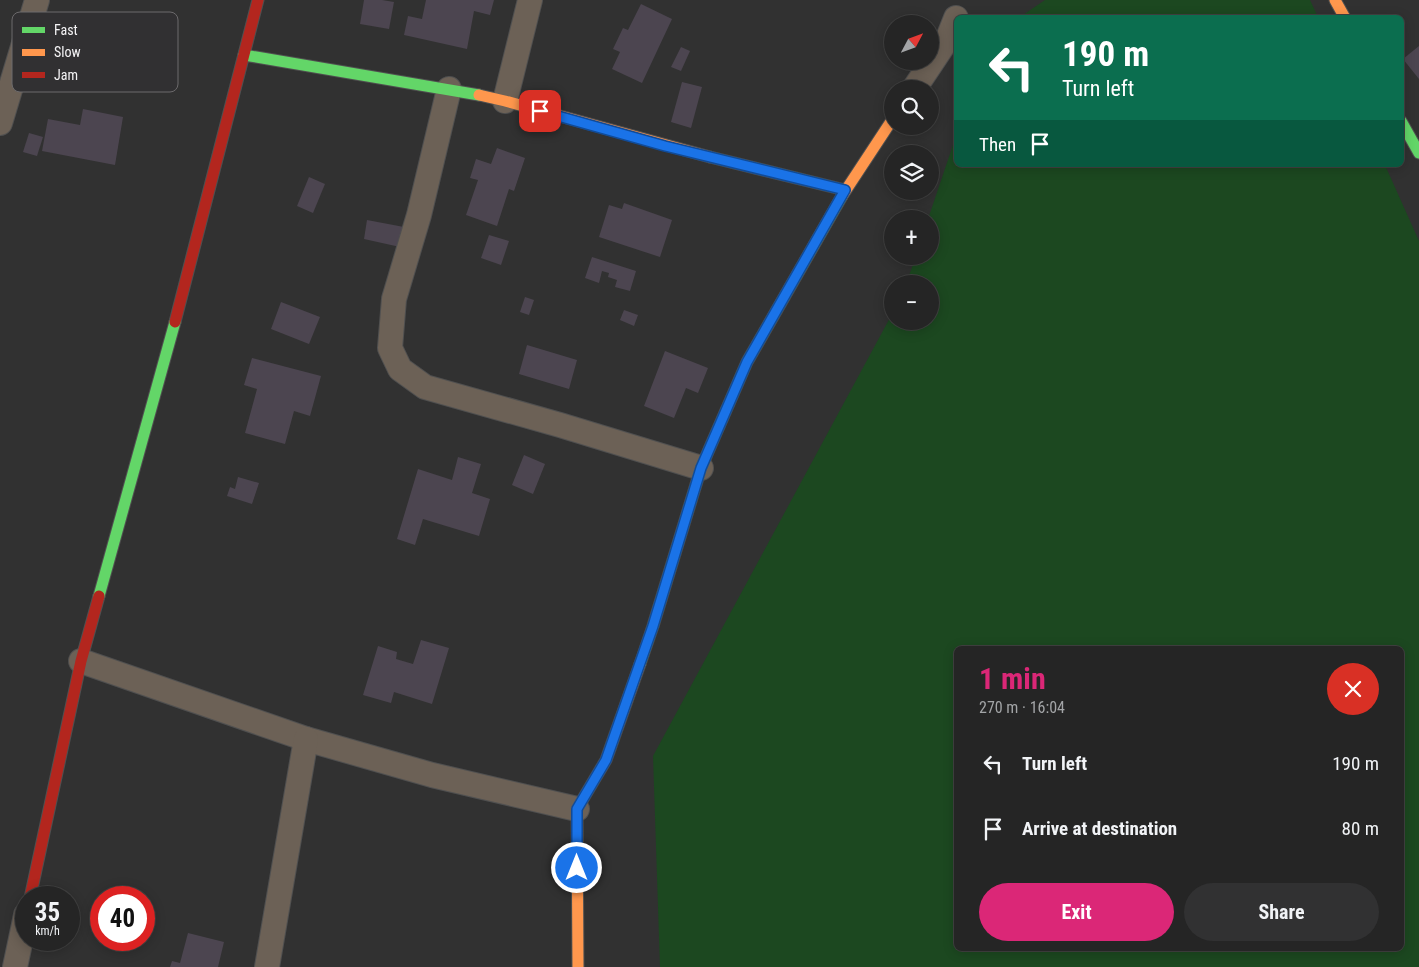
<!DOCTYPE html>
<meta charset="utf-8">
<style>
body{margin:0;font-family:"Roboto Condensed",sans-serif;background:#313132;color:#f1f3f6;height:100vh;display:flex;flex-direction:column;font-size:19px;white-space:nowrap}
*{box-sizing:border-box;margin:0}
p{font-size:16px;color:#a3a5a7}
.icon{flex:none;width:28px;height:28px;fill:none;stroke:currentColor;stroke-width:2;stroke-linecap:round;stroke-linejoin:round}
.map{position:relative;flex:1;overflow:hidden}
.details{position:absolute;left:954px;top:646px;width:450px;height:305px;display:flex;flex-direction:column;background:#252525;border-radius:8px;box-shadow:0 2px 12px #0003,0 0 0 1px #424242}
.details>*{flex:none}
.guide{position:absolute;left:954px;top:15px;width:450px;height:152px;border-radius:8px;box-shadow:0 2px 12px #0003,0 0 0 1px #424242;background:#0b6e4f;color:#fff;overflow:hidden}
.needle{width:32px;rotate:49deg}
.tools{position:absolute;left:884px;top:15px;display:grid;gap:10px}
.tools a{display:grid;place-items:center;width:55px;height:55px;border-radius:50%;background:#252525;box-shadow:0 2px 12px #0003,0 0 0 1px #424242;font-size:25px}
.speed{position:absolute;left:15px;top:886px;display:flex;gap:10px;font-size:25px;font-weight:700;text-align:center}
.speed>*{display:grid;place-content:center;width:65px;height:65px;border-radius:50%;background:#252525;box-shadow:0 2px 12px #0003,0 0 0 1px #424242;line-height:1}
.speed small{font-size:12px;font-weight:400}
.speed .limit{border:8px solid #d22;background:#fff;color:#111}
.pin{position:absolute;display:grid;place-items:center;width:42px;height:42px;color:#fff;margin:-21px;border-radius:10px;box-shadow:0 2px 8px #0006}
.me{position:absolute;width:55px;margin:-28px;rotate:0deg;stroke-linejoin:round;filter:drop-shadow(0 0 4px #0008)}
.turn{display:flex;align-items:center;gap:18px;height:105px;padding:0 25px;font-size:22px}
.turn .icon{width:65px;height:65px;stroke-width:2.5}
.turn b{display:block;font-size:35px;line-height:42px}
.then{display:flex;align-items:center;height:48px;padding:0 25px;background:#0003;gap:10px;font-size:19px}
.round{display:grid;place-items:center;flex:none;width:52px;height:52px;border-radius:26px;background:#313132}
.summary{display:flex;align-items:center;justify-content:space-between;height:85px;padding:0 25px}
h1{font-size:30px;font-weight:700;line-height:38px;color:#db2777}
.primary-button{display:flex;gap:10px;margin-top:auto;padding:10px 25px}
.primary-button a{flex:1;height:58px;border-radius:30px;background:#db2777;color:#fff;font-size:20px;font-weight:700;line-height:58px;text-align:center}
.primary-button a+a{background:#313132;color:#f1f3f6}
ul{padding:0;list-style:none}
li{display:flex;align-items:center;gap:15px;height:65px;padding:0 25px}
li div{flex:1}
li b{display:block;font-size:19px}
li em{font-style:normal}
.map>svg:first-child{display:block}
.green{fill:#1c4820;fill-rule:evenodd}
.building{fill:#4c4550}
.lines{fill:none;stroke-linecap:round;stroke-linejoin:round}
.street-casing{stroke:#505050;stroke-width:26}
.fast-casing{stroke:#505050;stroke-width:13}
.slow-casing{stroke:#505050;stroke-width:13}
.jam-casing{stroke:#505050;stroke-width:13}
.street{stroke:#6c6156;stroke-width:24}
.fast{stroke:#63d668;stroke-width:11}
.slow{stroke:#ff974d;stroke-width:11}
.jam{stroke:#b3261e;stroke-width:11}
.route-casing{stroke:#114b97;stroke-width:12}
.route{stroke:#1a73e8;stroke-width:9}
.key{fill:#313032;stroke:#6c6a6c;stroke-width:1}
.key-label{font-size:14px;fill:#f4f3f5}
</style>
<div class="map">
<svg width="1419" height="967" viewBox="0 0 1419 967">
<rect width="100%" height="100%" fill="#313131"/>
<g class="green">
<path d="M1045 0H1310L1318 17H1020Z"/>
<path d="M956 136V165H1385L1419 241V967H660L653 756 892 314V321H930V284H906L916 256H930V219H928ZM956 649H1401V949H956Z"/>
</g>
<g class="building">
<path d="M364 0H382L394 2 389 29 360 24Z"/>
<path d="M426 0H494L490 15 474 11 467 49 404 35 408 16 422 19Z"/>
<path d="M641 4 672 19 642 83 612 69 620 52 613 49 623 28 628 30Z"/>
<path d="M1419 46V79L1403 59Z"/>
<path d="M681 47 690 51 681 71 671 67Z"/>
<path d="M682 82 702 87 691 128 671 122Z"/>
<path d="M83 109 123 117 115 165 42 151 48 119 80 125Z"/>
<path d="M29 133 43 137 37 156 23 152Z"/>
<path d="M497 148 525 158 514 191 509 189 497 226 466 215 478 180 470 178 476 159 491 164Z"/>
<path d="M309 177 325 184 313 213 297 206Z"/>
<path d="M624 203 672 220 660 257 599 237 609 205 622 209Z"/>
<path d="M367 220 404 227 400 247 364 239Z"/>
<path d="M489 235 509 241 501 265 481 258Z"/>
<path d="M592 257 636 271 630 291 615 287 617 280 608 277 609 273 602 271 599 283 585 278Z"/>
<path d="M525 297 534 300 529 315 520 312Z"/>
<path d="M281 302 320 317 309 344 271 329Z"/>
<path d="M624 310 638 315 634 326 620 320Z"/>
<path d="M527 345 577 360 569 389 519 374Z"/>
<path d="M665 351 708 368 698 393 686 388 674 418 644 406Z"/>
<path d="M252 358 321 376 310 416 294 411 285 444 245 433 257 389 244 385Z"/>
<path d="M524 455 545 464 533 494 512 485Z"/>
<path d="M458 457 481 464 472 493 490 499 479 536 423 519 415 545 397 539 418 469 452 480Z"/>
<path d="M238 477 259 483 252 504 227 496 230 487 235 489Z"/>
<path d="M421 640 449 648 432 704 394 692 391 703 363 695 378 646 397 652 396 659 413 664Z"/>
<path d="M188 933 224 942 218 967H170L172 961 180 963Z"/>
</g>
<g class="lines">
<defs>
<g id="street">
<path d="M449 89 419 215 394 299 390 348 400 369 425 387 560 425 701 468"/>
<path d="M914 89 948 38 956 18"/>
<path d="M505 101 530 0"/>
<path d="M0 123 37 0"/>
<path d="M81 661 306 739 432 775 577 809"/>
<path d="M15 967 26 915"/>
<path d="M267 967 306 739"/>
</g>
<g id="fast">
<path d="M244 55 479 95"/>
<path d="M1401 121 1419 153"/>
<path d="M710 157 845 190"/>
<path d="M99 596 175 322"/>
<path d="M640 664 653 626 701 468 747 362 842 196"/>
</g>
<g id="slow">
<path d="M1335 0 1345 18"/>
<path d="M479 95 505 101 710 157"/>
<path d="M842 196 892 120"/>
<path d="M578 967 577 809 606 760 640 664"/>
</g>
<g id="jam">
<path d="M175 322 258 0"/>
<path d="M30 898 81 661 99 596"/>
</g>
</defs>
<use href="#street" class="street-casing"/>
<use href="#fast" class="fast-casing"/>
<use href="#slow" class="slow-casing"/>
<use href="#jam" class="jam-casing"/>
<use href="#street" class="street"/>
<use href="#fast" class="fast"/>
<use href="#slow" class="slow"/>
<use href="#jam" class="jam"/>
</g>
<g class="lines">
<defs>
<path id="route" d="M540 111 665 146 845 190 747 362 701 468 653 626 606 760 577 809V868"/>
</defs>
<use href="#route" class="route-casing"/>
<use href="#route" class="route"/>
</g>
<rect x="12" y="12" width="166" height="80" rx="8" class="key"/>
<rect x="22" y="27" width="23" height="6" fill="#63d668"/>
<rect x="22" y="49" width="23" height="7" fill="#ff974d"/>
<rect x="22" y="72" width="23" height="6" fill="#b3261e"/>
<g class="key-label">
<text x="54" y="35">Fast</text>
<text x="54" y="57">Slow</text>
<text x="54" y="80">Jam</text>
</g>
</svg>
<div class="tools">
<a><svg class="needle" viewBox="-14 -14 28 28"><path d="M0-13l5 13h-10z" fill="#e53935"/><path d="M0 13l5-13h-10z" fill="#a3a5a7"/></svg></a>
<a><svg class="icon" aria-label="search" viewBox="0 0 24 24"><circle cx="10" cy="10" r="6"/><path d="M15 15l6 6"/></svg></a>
<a><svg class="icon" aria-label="layers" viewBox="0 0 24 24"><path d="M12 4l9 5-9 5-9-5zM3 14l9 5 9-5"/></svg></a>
<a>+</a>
<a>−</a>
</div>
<div class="speed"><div>35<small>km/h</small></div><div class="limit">40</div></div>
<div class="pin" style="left:540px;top:111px;background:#d93025"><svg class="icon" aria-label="arrive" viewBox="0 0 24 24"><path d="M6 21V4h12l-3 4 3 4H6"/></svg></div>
<svg class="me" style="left:577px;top:868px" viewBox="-20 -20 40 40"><circle r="17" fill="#1a73e8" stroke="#fff" stroke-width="3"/><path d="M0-11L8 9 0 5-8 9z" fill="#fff"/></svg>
<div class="guide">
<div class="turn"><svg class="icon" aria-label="left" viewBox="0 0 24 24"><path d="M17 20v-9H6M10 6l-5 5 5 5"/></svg><div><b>190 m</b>Turn left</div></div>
<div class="then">Then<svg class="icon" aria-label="arrive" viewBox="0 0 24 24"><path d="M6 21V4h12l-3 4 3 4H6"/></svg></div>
</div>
<section class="details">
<div class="summary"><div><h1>1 min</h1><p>270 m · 16:04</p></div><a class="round" style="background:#d93025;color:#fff"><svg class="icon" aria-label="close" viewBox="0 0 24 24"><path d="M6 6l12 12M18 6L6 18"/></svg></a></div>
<ul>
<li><svg class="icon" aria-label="left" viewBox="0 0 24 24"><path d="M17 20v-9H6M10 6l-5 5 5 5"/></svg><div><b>Turn left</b></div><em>190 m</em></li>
<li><svg class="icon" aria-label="arrive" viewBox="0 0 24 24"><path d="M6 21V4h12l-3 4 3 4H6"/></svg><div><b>Arrive at destination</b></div><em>80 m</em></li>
</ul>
<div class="primary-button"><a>Exit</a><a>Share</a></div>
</section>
</div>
